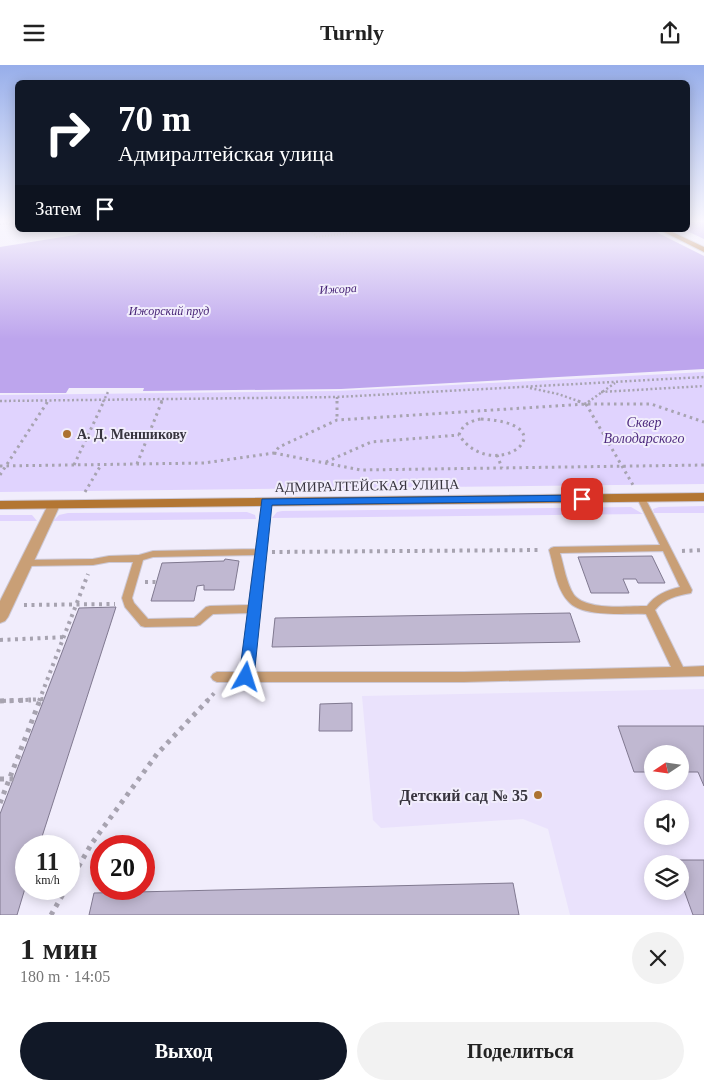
<!DOCTYPE html>
<html lang="ru">
<meta charset="utf-8">
<style>
body{margin:0;font-family:"Times New Roman",serif;background:#f2f2f2;color:#222;height:100vh;display:flex;flex-direction:column;font-size:19px;white-space:nowrap}
*{box-sizing:border-box;margin:0}
p{font-size:16px;color:#767676}
.icon{flex:none;width:28px;height:28px;fill:none;stroke:currentColor;stroke-width:2;stroke-linecap:round;stroke-linejoin:round}
.map{position:relative;height:850px;overflow:hidden}
.drawer{display:flex;flex-direction:column;background:#fff;flex:1}
.drawer>*{flex:none}
.guide{position:absolute;left:15px;top:15px;width:675px;height:152px;border-radius:8px;box-shadow:0 2px 12px #0003;background:#111827;color:#fff;overflow:hidden}
.needle{width:32px;rotate:257deg}
.fabs{position:absolute;left:644px;top:680px;display:grid;gap:10px}
.fabs a{display:grid;place-items:center;width:45px;height:45px;border-radius:50%;background:#fff;box-shadow:0 2px 12px #0003;font-size:25px}
.speed{position:absolute;left:15px;top:770px;display:flex;gap:10px;font-size:25px;font-weight:700;text-align:center}
.speed>*{display:grid;place-content:center;width:65px;height:65px;border-radius:50%;background:#fff;box-shadow:0 2px 12px #0003;line-height:1}
.speed small{font-size:12px;font-weight:400}
.speed .limit{border:8px solid #d22;background:#fff;color:#111}
.pin{position:absolute;display:grid;place-items:center;width:42px;height:42px;color:#fff;margin:-21px;border-radius:10px;box-shadow:0 2px 8px #0006}
.me{position:absolute;width:55px;margin:-28px;rotate:6deg;stroke-linejoin:round;filter:drop-shadow(0 0 4px #0008)}
.turn{display:flex;align-items:center;gap:18px;height:105px;padding:0 20px;font-size:22px}
.turn .icon{width:65px;height:65px;stroke-width:2.5}
.turn b{display:block;font-size:35px;line-height:42px}
.then{display:flex;align-items:center;height:48px;padding:0 20px;background:#0003;gap:10px;font-size:19px}
.round{display:grid;place-items:center;flex:none;width:52px;height:52px;border-radius:26px;background:#f2f2f2}
.head{display:flex;align-items:center;justify-content:space-between;height:85px;padding:0 20px}
h1{font-size:30px;font-weight:700;line-height:38px}
.action{display:flex;gap:10px;margin-top:auto;padding:10px 20px}
.action a{flex:1;height:58px;border-radius:30px;background:#111827;color:#fff;font-size:20px;font-weight:700;line-height:58px;text-align:center}
.action a+a{background:#f2f2f2;color:#222}
header{display:flex;justify-content:space-between;align-items:center;height:65px;padding:0 20px;background:#fff;font-size:22px;font-weight:700}
.map>svg:first-child{display:block}
.built{fill:#eae2fc;fill-rule:evenodd}
.green{fill:#e0d3fe}
.water{fill:#bda5ed}
.pier{fill:#f1edfc}
.building{fill:#c0b8d1;stroke:#807990}
.lines{fill:none;stroke-linecap:round;stroke-linejoin:round}
.lane-casing{stroke:#ccc8d6;stroke-width:2}
.street-casing{stroke:#ccc8d6;stroke-width:2}
.secondary-casing{stroke:#ccc8d6;stroke-width:2}
.path-far4{stroke:#a7a3b0;stroke-width:2;stroke-dasharray:1 2;stroke-linecap:butt}
.path-far3{stroke:#a7a3b0;stroke-width:2.5;stroke-dasharray:2 2.5;stroke-linecap:butt}
.path-far2{stroke:#a7a3b0;stroke-width:3;stroke-dasharray:2.5 4;stroke-linecap:butt}
.path-far1{stroke:#a7a3b0;stroke-width:4;stroke-dasharray:3 4.5;stroke-linecap:butt}
.path{stroke:#a7a3b0;stroke-width:5;stroke-dasharray:4 5.5;stroke-linecap:butt}
.lane{fill:#c99f76;fill-rule:evenodd}
.street{fill:#c99f76;fill-rule:evenodd}
.secondary{fill:#b37633;fill-rule:evenodd}
.route{fill:#1a73e8;stroke:#114b97}
.poi-dot{fill:#ac7231;stroke:#f1edfc;stroke-width:2}
.labels{text-anchor:middle;dominant-baseline:central;stroke-width:4;stroke-linejoin:round;paint-order:stroke}
.far-water-label{font-size:12px;font-style:italic;fill:#431f72;stroke:#f1edfc}
.park-label{font-size:14px;font-style:italic;fill:#4e2b7e;stroke:#f1edfc}
.poi-label{font-size:14px;font-weight:bold;fill:#37343e;stroke:#f1edfc;text-anchor:start}
.street-label{font-size:14px;fill:#37343e;stroke:#f1edfc}
.near-poi-label{font-size:16px;font-weight:bold;fill:#37343e;stroke:#f1edfc;text-anchor:end}
</style>
<header><svg class="icon" aria-label="menu" viewBox="0 0 24 24"><path d="M4 6h16M4 12h16M4 18h16"/></svg>Turnly<svg class="icon" aria-label="share" viewBox="0 0 24 24"><path d="M12 15V3M7 8l5-5 5 5M5 13v7h14v-7"/></svg></header>
<div class="map">
<svg width="704" height="850" viewBox="0 0 704 850">
<rect width="100%" height="100%" fill="#f1edfc"/>
<path class="built" d="M704 624V850H570L548 764 523 754 381 763 373 755 362 631ZM652 689H680V716H652ZM652 744H680V771H652ZM652 799H680V826H652Z"/>
<g class="green">
<path d="M704 307V419L0 427V330L337 326Z"/>
<path d="M704 441V448H654L653 444 659 442Z"/>
<path d="M631 442 643 449 272 453 277 447 282 446Z"/>
<path d="M247 447 255 450 256 454 53 456 59 450 68 448Z"/>
<path d="M0 450H32L37 456H0Z"/>
</g>
<path class="water" d="M688 155H704V304L341 324 143 326 144 323H69L66 328H0V182L75 170 86 165H205L213 168 240 165H688Z"/>
<path class="pier" d="M652 165H685L704 174V191Z"/>
<g class="building">
<path d="M652 491 665 518H638L636 514H623L629 528H591L578 492Z"/>
<path d="M225 494 239 496 234 525H204V520L197 521 194 536H151L162 498 224 496Z"/>
<path d="M116 542 39 781H26V820L17 850H0V749L79 543Z"/>
<path d="M570 548 580 577 272 582 275 553Z"/>
<path d="M352 638V666H319L320 639Z"/>
<path d="M618 661H704V721L698 707H680V689H652V707H634Z"/>
<path d="M674 795H704V850H693L680 814V799H675Z"/>
<path d="M513 818 519 850H89L94 828Z"/>
</g>
<g class="lines">
<defs>
<path id="lane" d="M641 430 645 433 692 525 691 528C676 531 665 533 655 545L683 602 704 601V611L464 617H217L213 615 211 612 213 609 217 607H241L248 548 213 549 200 560 196 561 145 562 141 561 125 542 122 533 133 497H109L93 500 26 501 22 500 21 498 22 496 26 495 93 494 109 491 139 490 153 486 256 484 262 437 266 434 270 437 252 607H464L671 602 646 549C626 548 582 553 568 536 556 523 554 501 549 485L551 483 554 482 660 480 637 433ZM663 486 680 522C667 525 655 530 647 541 628 541 587 546 574 530 566 518 564 501 560 488ZM255 490 249 540 210 541 206 542 194 553 148 554 134 538 132 533 143 495 153 492Z"/>
<path id="street" d="M54 436 60 440 8 552 5 556 0 558V536L48 440Z"/>
<g id="secondary">
<path d="M660 165H668L704 182V187Z"/>
<path d="M704 428V436L0 444V436Z"/>
</g>
</defs>
<use href="#lane" class="lane-casing"/>
<use href="#street" class="street-casing"/>
<use href="#secondary" class="secondary-casing"/>
<g class="path-far4">
<path d="M0 159 18 158"/>
<path d="M310 165 317 172 366 166"/>
</g>
<g class="path-far3">
<path d="M530 323 558 329 581 337"/>
<path d="M601 327 704 321"/>
<path d="M337 332V337"/>
<path d="M0 336 337 332 704 312"/>
<path d="M103 337 108 327"/>
<path d="M161 337 162 335"/>
<path d="M588 337 615 318"/>
</g>
<g class="path-far2">
<path d="M337 336V355"/>
<path d="M578 336 586 339 590 336"/>
<path d="M586 339 633 420"/>
<path d="M481 354C573 359 494 422 459 370 463 359 470 356 481 354Z"/>
<path d="M274 388 361 405 704 400"/>
<path d="M497 390 502 403"/>
<path d="M326 397 371 377 459 370"/>
<path d="M137 399 162 336"/>
<path d="M74 400 104 336"/>
<path d="M0 401 204 398 274 388 279 382 337 355 586 339H651L704 357"/>
<path d="M0 410 48 336"/>
<path d="M85 427 101 400"/>
</g>
<g class="path-far1">
<path d="M682 486 704 485"/>
<path d="M272 487 541 485"/>
<path d="M145 517H157"/>
<path d="M24 540 115 539"/>
<path d="M0 575 67 572"/>
<path d="M3 636 44 634"/>
<path d="M39 636 88 509"/>
<path d="M207 636 217 625"/>
</g>
<g class="path">
<path d="M0 636 31 635"/>
<path d="M0 714H14"/>
<path d="M0 738 40 635"/>
<path d="M69 818 92 778 157 689 208 635"/>
<path d="M51 850 66 824"/>
</g>
<use href="#lane" class="lane"/>
<use href="#street" class="street"/>
<use href="#secondary" class="secondary"/>
</g>
<linearGradient id="sky" x2="0" y2="1"><stop stop-color="#97aeea"/><stop offset="0.57" stop-color="#f9f7fe"/><stop offset="1" stop-color="#f9f7fe" stop-opacity="0"/></linearGradient>
<rect width="704" height="274" fill="url(#sky)"/>
<path class="route" d="M582 430 587 434 586 436 272 440 254 612 252 616 246 618 241 616 239 612 262 434Z"/>
<g class="poi-dot">
<circle cx="67" cy="369" r="5"/>
<circle cx="538" cy="730" r="5"/>
</g>
<g class="labels">
<g class="far-water-label">
<text transform="translate(338 224) rotate(-3)">Ижора</text>
<text x="169" y="246">Ижорский пруд</text>
</g>
<g class="park-label">
<text x="644" y="357">Сквер<tspan x="644" dy="16">Володарского</tspan></text>
</g>
<g class="poi-label">
<text x="77" y="369">А. Д. Меншикову</text>
</g>
<g class="street-label">
<text transform="translate(367 421) rotate(-1)">АДМИРАЛТЕЙСКАЯ УЛИЦА</text>
</g>
<g class="near-poi-label">
<text x="528" y="730">Детский сад № 35</text>
</g>
</g>
</svg>
<div class="fabs">
<a><svg class="needle" viewBox="-14 -14 28 28"><path d="M0-13l5 13h-10z" fill="#e53935"/><path d="M0 13l5-13h-10z" fill="#767676"/></svg></a>
<a><svg class="icon" aria-label="sound" viewBox="0 0 24 24"><path d="M4 9h4l5-4v14l-5-4H4zM17 9q2 3 0 6"/></svg></a>
<a><svg class="icon" aria-label="layers" viewBox="0 0 24 24"><path d="M12 4l9 5-9 5-9-5zM3 14l9 5 9-5"/></svg></a>
</div>
<div class="speed"><div>11<small>km/h</small></div><div class="limit">20</div></div>
<div class="pin" style="left:582px;top:434px;background:#d93025"><svg class="icon" aria-label="arrive" viewBox="0 0 24 24"><path d="M6 21V4h12l-3 4 3 4H6"/></svg></div>
<svg class="me" style="left:246px;top:612px" viewBox="-20 -20 40 40"><path d="M0-17L14 15 0 8-14 15z" fill="#1a73e8" stroke="#fff" stroke-width="4"/></svg>
<div class="guide">
<div class="turn"><svg class="icon" aria-label="right" viewBox="0 0 24 24"><path d="M7 20v-9h11M14 6l5 5-5 5"/></svg><div><b>70 m</b>Адмиралтейская улица</div></div>
<div class="then">Затем<svg class="icon" aria-label="arrive" viewBox="0 0 24 24"><path d="M6 21V4h12l-3 4 3 4H6"/></svg></div>
</div>
</div>
<section class="drawer">
<div class="head"><div><h1>1 мин</h1><p>180 m · 14:05</p></div><a class="round"><svg class="icon" aria-label="close" viewBox="0 0 24 24"><path d="M6 6l12 12M18 6L6 18"/></svg></a></div>
<div class="action"><a>Выход</a><a>Поделиться</a></div>
</section>
